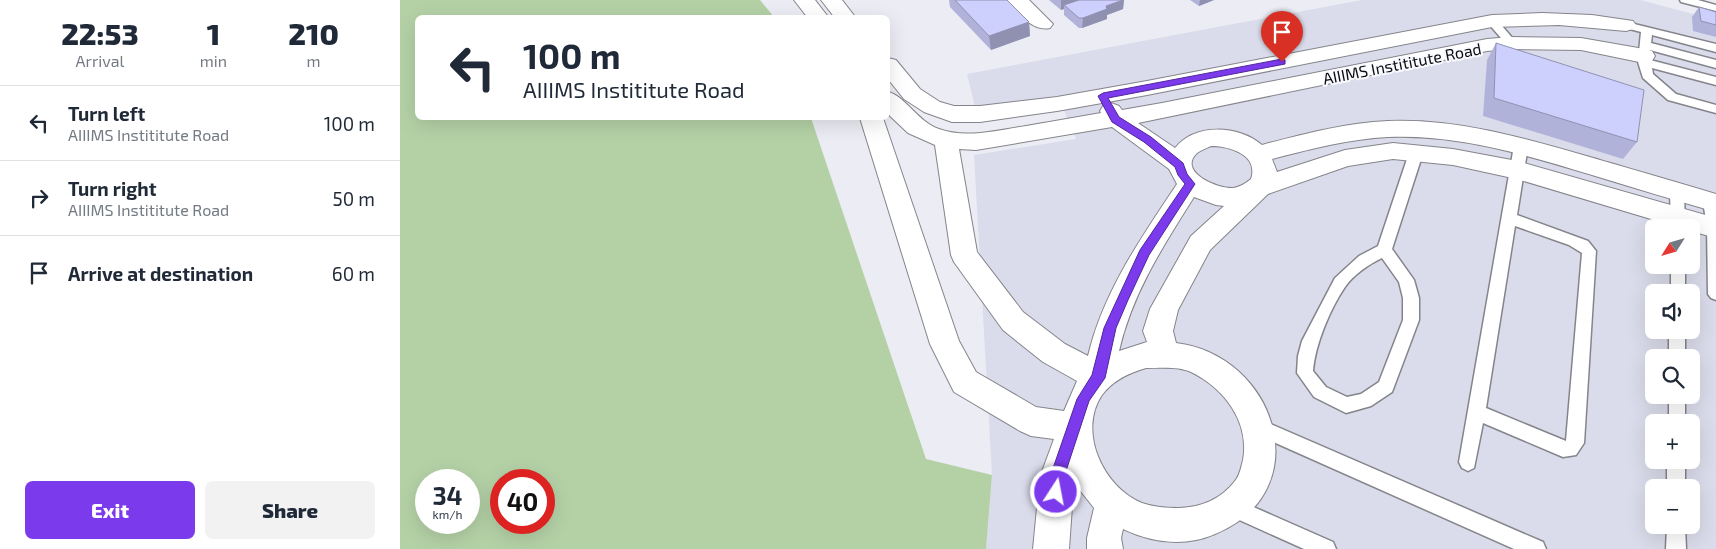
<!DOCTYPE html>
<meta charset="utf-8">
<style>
body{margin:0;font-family:"Exo 2",sans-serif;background:#f2f2f3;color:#1f2937;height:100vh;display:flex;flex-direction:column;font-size:19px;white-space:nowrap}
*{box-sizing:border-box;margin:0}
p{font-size:16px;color:#747a83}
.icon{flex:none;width:28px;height:28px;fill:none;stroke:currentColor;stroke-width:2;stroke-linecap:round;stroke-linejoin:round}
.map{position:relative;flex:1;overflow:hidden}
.panel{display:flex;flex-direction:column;background:#fff;width:400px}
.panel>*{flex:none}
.guide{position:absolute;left:15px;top:15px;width:475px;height:105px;border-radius:8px;box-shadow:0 5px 20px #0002;background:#fff;color:#1f2937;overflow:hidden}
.needle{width:32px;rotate:233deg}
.tools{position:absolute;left:1245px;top:219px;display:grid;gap:10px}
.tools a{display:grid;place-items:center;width:55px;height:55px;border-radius:8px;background:#fff;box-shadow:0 5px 20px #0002;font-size:25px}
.speed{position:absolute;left:15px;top:469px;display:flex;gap:10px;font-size:25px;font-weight:700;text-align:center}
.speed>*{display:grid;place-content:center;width:65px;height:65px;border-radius:50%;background:#fff;box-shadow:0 5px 20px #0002;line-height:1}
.speed small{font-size:12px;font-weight:400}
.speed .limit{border:8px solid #d22;background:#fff;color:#111}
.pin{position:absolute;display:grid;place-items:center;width:42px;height:42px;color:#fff;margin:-51px -21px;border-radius:50% 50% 50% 0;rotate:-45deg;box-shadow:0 0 5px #0007}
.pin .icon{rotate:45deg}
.me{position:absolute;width:55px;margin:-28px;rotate:11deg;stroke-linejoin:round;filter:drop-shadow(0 0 4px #0008)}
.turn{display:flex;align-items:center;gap:18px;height:105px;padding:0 25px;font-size:22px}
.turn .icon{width:65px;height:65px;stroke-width:2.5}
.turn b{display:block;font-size:35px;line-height:42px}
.eta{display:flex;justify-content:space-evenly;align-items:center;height:85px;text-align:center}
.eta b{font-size:30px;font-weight:800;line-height:35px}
.button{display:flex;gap:10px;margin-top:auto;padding:10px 25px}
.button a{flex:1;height:58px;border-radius:8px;background:#7c3aed;color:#fff;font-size:20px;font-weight:800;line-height:58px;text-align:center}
.button a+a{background:#f2f2f3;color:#1f2937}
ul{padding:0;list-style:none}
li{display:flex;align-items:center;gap:15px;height:75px;padding:0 25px;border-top:1px solid #e0e1e3}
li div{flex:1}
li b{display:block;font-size:19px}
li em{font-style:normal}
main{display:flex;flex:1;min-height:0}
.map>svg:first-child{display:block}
.built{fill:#dbdceb;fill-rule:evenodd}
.green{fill:#b4d1a6;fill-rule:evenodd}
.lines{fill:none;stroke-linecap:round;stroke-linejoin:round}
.service-casing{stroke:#84848b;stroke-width:3}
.minor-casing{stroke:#84848b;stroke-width:2}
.tertiary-casing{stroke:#84848b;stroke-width:2}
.service{fill:#fff;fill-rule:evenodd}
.minor{fill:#fff;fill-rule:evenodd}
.tertiary{fill:#fff;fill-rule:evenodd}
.wall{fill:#b0b2da}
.shaded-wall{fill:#9091b1}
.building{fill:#cdcffd;stroke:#9091b1}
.route{fill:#7c3aed;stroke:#51269a}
.labels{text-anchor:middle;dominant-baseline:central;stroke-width:4;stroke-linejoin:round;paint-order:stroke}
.far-street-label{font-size:16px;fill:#0c0c0f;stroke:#f9faff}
</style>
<main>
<section class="panel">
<div class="eta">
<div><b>22:53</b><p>Arrival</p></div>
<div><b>1</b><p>min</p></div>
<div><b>210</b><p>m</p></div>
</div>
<ul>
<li><svg class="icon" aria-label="left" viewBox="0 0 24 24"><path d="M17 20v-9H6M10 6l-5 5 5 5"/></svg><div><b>Turn left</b><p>AIIIMS Instititute Road</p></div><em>100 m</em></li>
<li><svg class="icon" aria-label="right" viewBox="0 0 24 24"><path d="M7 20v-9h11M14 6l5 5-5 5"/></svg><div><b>Turn right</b><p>AIIIMS Instititute Road</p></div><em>50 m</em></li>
<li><svg class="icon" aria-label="arrive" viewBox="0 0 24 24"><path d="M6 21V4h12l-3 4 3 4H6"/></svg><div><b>Arrive at destination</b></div><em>60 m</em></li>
</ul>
<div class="button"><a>Exit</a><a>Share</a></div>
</section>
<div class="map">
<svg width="1316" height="549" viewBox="0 0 1316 549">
<rect width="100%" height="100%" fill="#ececf4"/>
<path class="built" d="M962 0H1240L1316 20V549H586L592 475 574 155 676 139 658 96 575 107 567 74ZM1254 228H1291V265H1254ZM1254 292H1291V330H1254ZM1254 358H1291V395H1254ZM1254 422H1291V460H1254ZM1254 488H1291V525H1254Z"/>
<path class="green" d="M0 0H360L374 17 18 18V118H411L526 459 592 475 586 549H0ZM26 480H69V522H26ZM101 480H144V522H101Z"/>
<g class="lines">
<defs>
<g id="service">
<path d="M1280 0H1298L1316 5V11L1281 2Z"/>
<path d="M1092 18 1096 19 1115 41 1117 43 1115 45H1107L1088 23 1086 21 1088 19Z"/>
<path d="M1226 22 1316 44V52L1252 35 1251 43 1316 60V68L1250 50V60L1316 77V85L1252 68 1253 74 1276 94 1316 105V113L1268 100 1243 78 1238 62 1241 32 1222 27 1220 25Z"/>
<path d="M1121 141 1126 143 1128 146 1117 215 1188 241 1196 251 1184 443 1176 455 1163 457 1083 423 1074 468 1068 471 1062 468 1059 462 1114 146 1116 143ZM1115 226 1169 245 1182 253 1166 441 1086 408Z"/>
<path d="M1016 148 1021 150 1023 153 992 249 1014 280 1019 298V320L992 392 971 406 946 413 914 397 897 373 898 356 902 341 935 278 959 256 978 246 1009 153 1011 150ZM982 258 999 282 1003 298V320L979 382 961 394 947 397 926 387 913 371C915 345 930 309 945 287 953 275 969 264 982 258Z"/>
<path d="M1277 186 1282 187 1284 191 1285 228H1271L1270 191 1272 187Z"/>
<path d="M1310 196 1316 199V300L1311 298 1308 294 1307 227 1303 201 1305 197Z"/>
<rect x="1271" y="265" width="14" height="27"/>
<rect x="1269" y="330" width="16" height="28"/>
<rect x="1269" y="395" width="16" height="27"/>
<path d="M859 419 1143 542 1146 549H1114L853 433 850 427 853 421Z"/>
<rect x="1267" y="460" width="18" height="28"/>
<path d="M833 498 933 542 936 549H904L826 514 824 507 826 500Z"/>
<path d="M1267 525H1285L1286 549H1266Z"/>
</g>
<path id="minor" d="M607 0H629L653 24 650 28C634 32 616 13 607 0Z"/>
<g id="tertiary">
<path d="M394 0H415L429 18H408Z"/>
<path d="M421 0H442L456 18H435Z"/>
<path d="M1142 13 1192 15 1233 21 1236 25 1233 29 1226 31 1159 25 1092 27 747 95 657 111 580 122H552L524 112 504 99 488 79V58L496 60 520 89 540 102 554 106H580L657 97 747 81 1092 15Z"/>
<path d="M1111 37 1181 38 1244 49 1252 51 1255 56 1252 61 1244 63 1181 50 1111 49 1087 51 738 123 775 148C795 123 838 125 862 145 903 134 945 123 988 121 1060 118 1131 140 1200 160 1238 171 1277 182 1316 194V212C1275 200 1234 188 1192 175 1126 155 1058 134 988 137 949 139 910 149 872 159L877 172 945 150 993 143 1053 149 1117 161 1316 218V238L1291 231V228H1281L1117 179 1053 165 993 159 948 166 868 194 810 250 778 310 773 331 776 343C876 355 920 491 815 534 785 547 753 543 723 529L721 538 723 549H687V538L694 508 679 489 674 478 669 549H633L640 477 654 439 631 436 620 431 554 392 530 344 460 118H483L559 341 576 372 636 407 664 411 677 381 643 362 603 330 554 262 551 255 535 145 508 133 490 116 488 113V92C504 95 518 122 539 129 566 139 598 130 626 126 651 122 676 117 701 113L700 111 703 106 711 103 719 106 722 110 762 103 1087 39ZM712 127 769 169 777 184C741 238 703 292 688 356L665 344 623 312 577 252 559 149 576 150ZM811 146C830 146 859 155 851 179 846 183 840 187 833 188 818 189 777 172 797 153 801 150 807 148 811 146ZM794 197 816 205 824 206 791 236 750 309 743 331 747 342 719 351C732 294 763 246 794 197ZM746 368C760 368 778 366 791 372 824 388 850 422 843 460 841 467 840 475 835 481 821 499 802 507 779 508 767 508 753 507 742 503 704 488 677 432 702 395 713 380 729 373 746 368Z"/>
</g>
</defs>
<use href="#service" class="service-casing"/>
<use href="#minor" class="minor-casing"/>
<use href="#tertiary" class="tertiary-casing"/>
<use href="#service" class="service"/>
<use href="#minor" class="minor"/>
<use href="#tertiary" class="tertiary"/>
</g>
<g class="wall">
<path d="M549 0H607L629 22 630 36 591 50 550 7Z"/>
<path d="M649 0H724L723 9 707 15V19L682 28H679L664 15V9L661 10Z"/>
<path d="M790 0H814L799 6Z"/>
<path d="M1299 7 1316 12V37L1293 31 1292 17Z"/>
<path d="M1096 43 1237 142 1223 159 1083 116 1087 60Z"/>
</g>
<g class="shaded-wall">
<path d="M661 0H684L664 5V9L661 10Z"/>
<path d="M723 0H724L723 9 707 15V19L682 28 683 18 706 6Z"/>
<path d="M800 0H814L799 6Z"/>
<path d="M629 22 630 36 591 50 589 36Z"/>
</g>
<g class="building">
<path d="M555 0H607L629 22 589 36Z"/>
<path d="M679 0H723L706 6 707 9 683 18H679L664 5Z"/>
<path d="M1299 7 1316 12V25L1301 21Z"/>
<path d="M1096 43 1244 90 1237 142 1094 98Z"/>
</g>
<path class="route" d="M882 59 885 60V64L708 98 719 117 751 137 783 163 787 174 795 184 749 255 728 300 716 328 705 378 689 401 664 477 661 497 656 499 651 497 649 492 650 477 677 399 692 375 704 328 740 250 785 184 778 175 775 167 744 142 712 122 698 96 703 93Z"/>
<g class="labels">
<g class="far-street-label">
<text transform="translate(1002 63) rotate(-11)">AIIIMS Instititute Road</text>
</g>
</g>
</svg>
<div class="tools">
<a><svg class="needle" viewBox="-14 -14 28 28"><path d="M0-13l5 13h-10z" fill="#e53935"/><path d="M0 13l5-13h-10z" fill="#747a83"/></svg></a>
<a><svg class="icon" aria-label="sound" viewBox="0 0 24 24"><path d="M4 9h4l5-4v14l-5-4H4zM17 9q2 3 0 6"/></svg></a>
<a><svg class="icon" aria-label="search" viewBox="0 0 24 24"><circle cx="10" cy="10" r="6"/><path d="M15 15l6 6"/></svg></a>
<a>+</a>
<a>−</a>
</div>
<div class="speed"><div>34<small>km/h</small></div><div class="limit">40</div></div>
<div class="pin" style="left:882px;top:62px;background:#d93025"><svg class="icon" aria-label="arrive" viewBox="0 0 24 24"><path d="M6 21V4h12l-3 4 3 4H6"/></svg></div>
<svg class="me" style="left:656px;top:492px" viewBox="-20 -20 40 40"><circle r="17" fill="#7c3aed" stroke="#fff" stroke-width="3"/><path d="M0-11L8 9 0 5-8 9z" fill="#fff"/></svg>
<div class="guide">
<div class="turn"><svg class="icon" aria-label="left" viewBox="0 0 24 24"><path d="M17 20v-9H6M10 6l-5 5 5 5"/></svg><div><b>100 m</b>AIIIMS Instititute Road</div></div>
</div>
</div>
</main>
